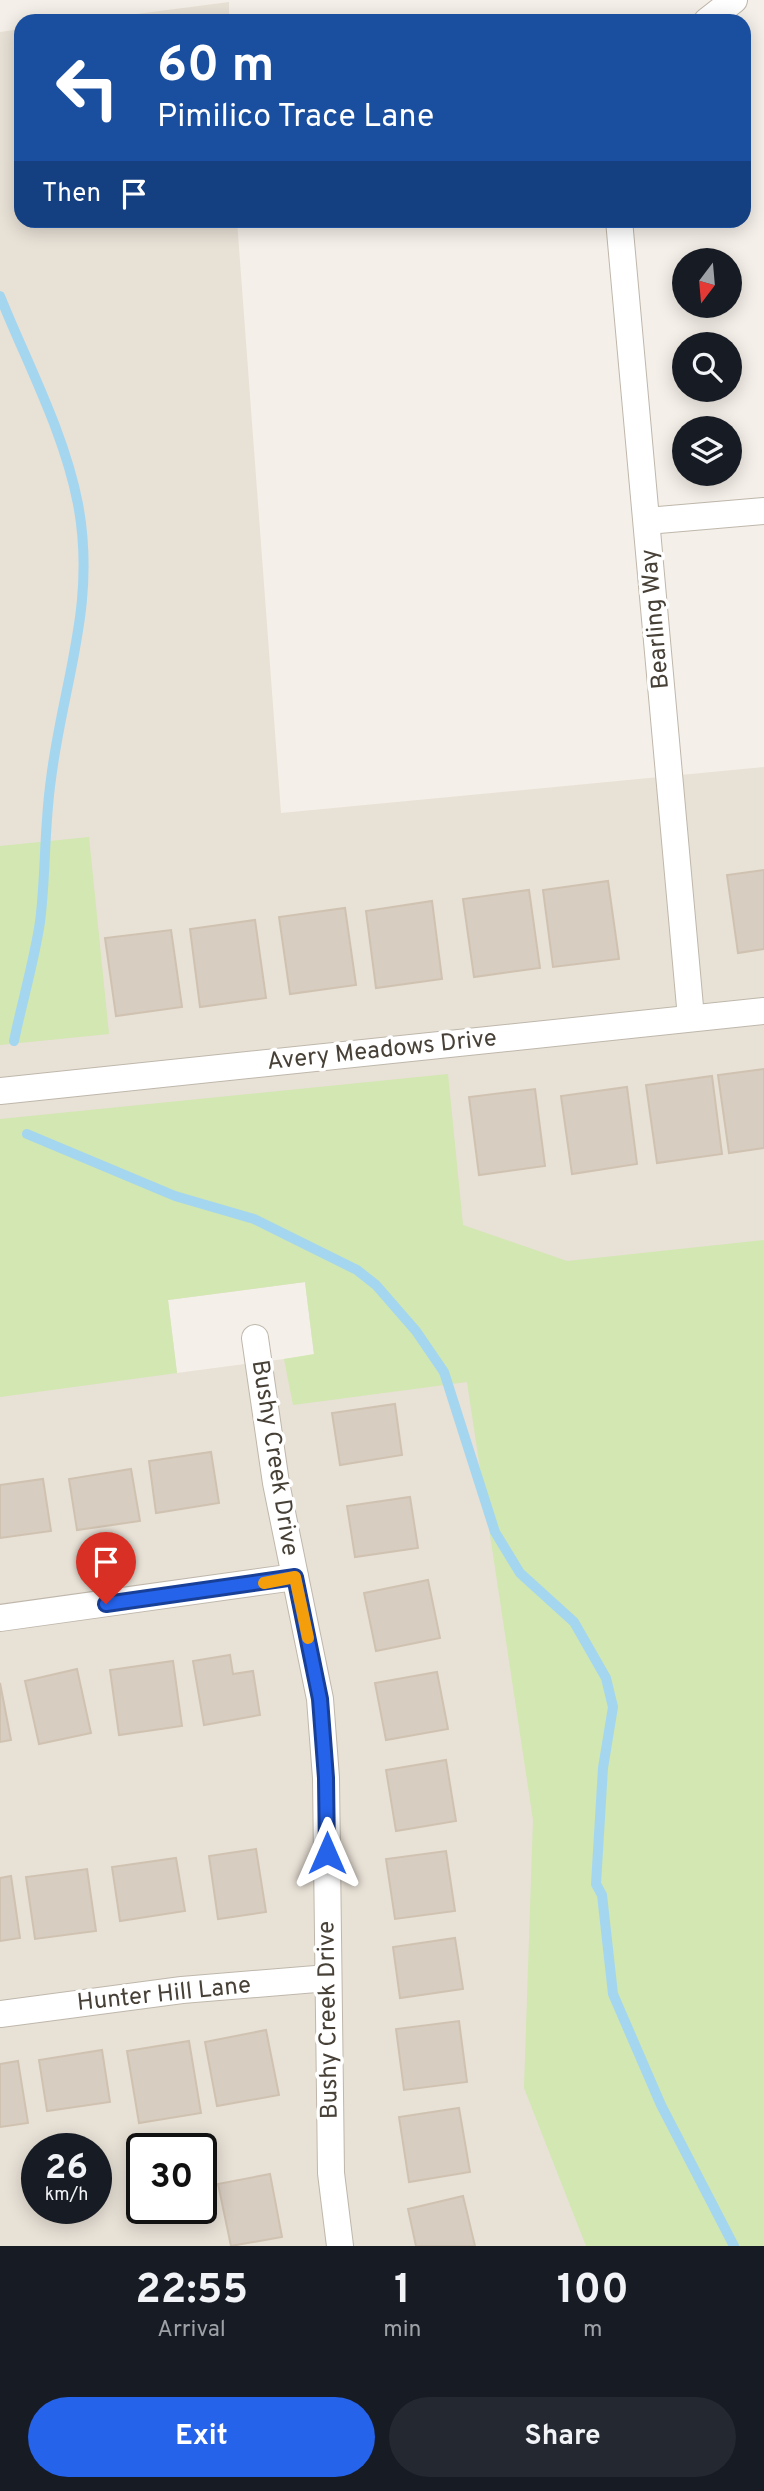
<!DOCTYPE html>
<style>
body{margin:0;font-family:Overpass,sans-serif;background:#242831;color:#f1f3f6;height:100vh;display:flex;flex-direction:column;font-size:26px;white-space:nowrap}
*{box-sizing:border-box;margin:0}
p{font-size:23px;color:#9ea1a6}
.icon{flex:none;width:38px;height:38px;fill:none;stroke:currentColor;stroke-width:2;stroke-linecap:round;stroke-linejoin:round}
.map{position:relative;height:2246px;overflow:hidden}
.side{display:flex;flex-direction:column;background:#171b24;flex:1}
.side>*{flex:none}
.hud{position:absolute;left:14px;top:14px;width:737px;height:214px;border-radius:21px;box-shadow:0 4px 18px #0003;background:#1a4fa0;color:#fff;overflow:hidden}
.needle{width:46px;rotate:196deg}
.controls{position:absolute;left:672px;top:248px;display:grid;gap:14px}
.controls a{display:grid;place-items:center;width:70px;height:70px;border-radius:50%;background:#171b24;box-shadow:0 4px 18px #0003;font-size:35px}
.speed{position:absolute;left:21px;top:2133px;display:flex;gap:14px;font-size:35px;font-weight:700;text-align:center}
.speed>*{display:grid;place-content:center;width:91px;height:91px;border-radius:50%;background:#171b24;box-shadow:0 4px 18px #0003;line-height:1}
.speed small{font-size:18px;font-weight:400}
.speed .limit{border:4px solid #111;border-radius:10px;background:#fff;color:#111}
.pin{position:absolute;display:grid;place-items:center;width:60px;height:60px;color:#fff;margin:-72px -30px;border-radius:50% 50% 50% 0;rotate:-45deg;box-shadow:0 0 7px #0007}
.pin .icon{rotate:45deg}
.me{position:absolute;width:77px;margin:-38px;rotate:0deg;stroke-linejoin:round;filter:drop-shadow(0 0 5px #0008)}
.turn{display:flex;align-items:center;gap:24px;height:147px;padding:0 28px;font-size:32px}
.turn .icon{width:91px;height:91px;stroke-width:2.5}
.turn b{display:block;font-size:49px;line-height:60px}
.then{display:flex;align-items:center;height:66px;padding:0 28px;background:#0003;gap:14px;font-size:26px}
.eta{display:flex;justify-content:space-evenly;align-items:center;height:119px;text-align:center}
.eta b{font-size:42px;font-weight:700;line-height:49px}
.button{display:flex;gap:14px;margin-top:auto;padding:14px 28px}
.button a{flex:1;height:80px;border-radius:42px;background:#2563eb;color:#fff;font-size:28px;font-weight:700;line-height:80px;text-align:center}
.button a+a{background:#242831;color:#f1f3f6}
.map>svg:first-child{display:block}
.residential{fill:#e8e1d6;fill-rule:evenodd}
.green{fill:#d2e7b1}
.lines{fill:none;stroke-linecap:round;stroke-linejoin:round}
.stream{stroke:#a5d6ef;stroke-width:10}
.building{fill:#d8cdc1;stroke:#d0c2b1;stroke-width:2}
.street-casing{stroke:#bfb7ab;stroke-width:28}
.street{stroke:#fff;stroke-width:26}
.route-casing{stroke:#184099;stroke-width:18}
.route{stroke:#2563eb;stroke-width:12}
.slow{stroke:#f59e0b;stroke-width:12}
.labels{text-anchor:middle;dominant-baseline:central;stroke-width:7;stroke-linejoin:round;paint-order:stroke}
.street-label{font-size:24px;fill:#474037;stroke:#fff}
</style>
<div class="map">
<svg width="764" height="2246" viewBox="0 0 764 2246">
<rect width="100%" height="100%" fill="#f4efe8"/>
<g class="residential">
<path d="M229 2V21H83Z"/>
<path d="M21 29V220L237 221 281 813 764 767V2246H0V32ZM305 1282 314 1355 177 1373 168 1300ZM37 2149H96V2208H37ZM142 2149H201V2208H142Z"/>
</g>
<g class="green">
<path d="M89 837 109 1034 0 1045V846Z"/>
<path d="M448 1074 463 1225 567 1261 764 1240V2246H586L524 2088 533 1820 467 1382 293 1405 284 1359 314 1354 305 1282 168 1300 177 1373 0 1397V1119Z"/>
</g>
<g class="lines">
<g class="stream">
<path d="M0 296C27 363 64 432 78 504 97 605 63 682 51 779 44 827 46 875 40 922 34 962 22 1002 14 1041"/>
<path d="M27 1134 175 1196 254 1219 357 1270 376 1285 416 1331 444 1372 495 1532 520 1573 574 1622 606 1678 613 1707 603 1768 596 1884 602 1895 613 1994 661 2105 734 2246"/>
</g>
</g>
<g class="building">
<path d="M764 870V949L738 953 727 875Z"/>
<path d="M608 881 619 959 553 967 543 890Z"/>
<path d="M529 890 540 968 474 977 463 899Z"/>
<path d="M432 901 442 979 376 988 366 911Z"/>
<path d="M345 908 356 985 290 994 279 917Z"/>
<path d="M255 920 266 998 200 1007 190 929Z"/>
<path d="M171 930 182 1007 116 1016 105 938Z"/>
<path d="M764 1069V1148L729 1153 718 1075Z"/>
<path d="M712 1076 722 1154 657 1163 646 1085Z"/>
<path d="M627 1087 637 1164 572 1174 561 1096Z"/>
<path d="M535 1089 545 1166 479 1175 469 1097Z"/>
<path d="M395 1404 402 1455 340 1465 332 1413Z"/>
<path d="M211 1452 219 1503 156 1513 149 1461Z"/>
<path d="M131 1469 140 1521 77 1530 69 1479Z"/>
<path d="M43 1479 51 1531 0 1538V1485Z"/>
<path d="M410 1497 418 1548 355 1557 347 1506Z"/>
<path d="M428 1580 440 1638 376 1651 364 1593Z"/>
<path d="M230 1655 233 1674 253 1671 260 1715 204 1725 193 1661Z"/>
<path d="M173 1661 182 1726 119 1735 110 1670Z"/>
<path d="M77 1669 91 1733 39 1744 25 1681Z"/>
<path d="M437 1672 448 1729 386 1740 375 1683Z"/>
<path d="M0 1683 11 1740 0 1742Z"/>
<path d="M446 1760 456 1821 396 1831 386 1770Z"/>
<path d="M256 1849 266 1912 218 1919 209 1856Z"/>
<path d="M446 1851 455 1911 395 1919 386 1859Z"/>
<path d="M176 1858 185 1911 120 1921 112 1867Z"/>
<path d="M87 1869 96 1931 35 1939 26 1877Z"/>
<path d="M11 1876 20 1938 0 1941V1878Z"/>
<path d="M455 1938 463 1989 400 1998 393 1947Z"/>
<path d="M459 2021 467 2082 404 2090 396 2029Z"/>
<path d="M266 2030 279 2095 217 2106 205 2042Z"/>
<path d="M189 2041 201 2113 139 2123 127 2051Z"/>
<path d="M102 2050 110 2102 47 2111 39 2060Z"/>
<path d="M18 2061 28 2123 0 2127V2064Z"/>
<path d="M459 2108 470 2172 409 2182 399 2117Z"/>
<path d="M270 2174 282 2237 231 2246 218 2184Z"/>
<path d="M463 2196 475 2246H416L408 2209Z"/>
</g>
<g class="lines">
<defs>
<g id="street">
<path d="M707 21 734 0"/>
<path d="M619 220 691 1018"/>
<path d="M647 521 764 511"/>
<path d="M0 1091 764 1011"/>
<path d="M255 1338 276 1483 320 1699 326 1778 331 2173 340 2246"/>
<path d="M0 1618 295 1577"/>
<path d="M0 2014 182 1990 328 1978"/>
</g>
</defs>
<use href="#street" class="street-casing"/>
<use href="#street" class="street"/>
</g>
<g class="lines">
<defs>
<path id="route" d="M106 1604 295 1577 320 1699 326 1778 327 1853"/>
</defs>
<use href="#route" class="route-casing"/>
<use href="#route" class="route"/>
<path class="slow" d="M264 1583 295 1577 308 1638"/>
</g>
<g class="labels">
<g class="street-label">
<text transform="translate(656 619) rotate(-95)">Bearling Way</text>
<text transform="translate(382 1051) rotate(-6)">Avery Meadows Drive</text>
<text transform="translate(274 1458) rotate(81)">Bushy Creek Drive</text>
<text transform="translate(164 1995) rotate(-6)">Hunter Hill Lane</text>
<text transform="translate(329 2020) rotate(-91)">Bushy Creek Drive</text>
</g>
</g>
</svg>
<div class="controls">
<a><svg class="needle" viewBox="-14 -14 28 28"><path d="M0-13l5 13h-10z" fill="#e53935"/><path d="M0 13l5-13h-10z" fill="#9ea1a6"/></svg></a>
<a><svg class="icon" aria-label="search" viewBox="0 0 24 24"><circle cx="10" cy="10" r="6"/><path d="M15 15l6 6"/></svg></a>
<a><svg class="icon" aria-label="layers" viewBox="0 0 24 24"><path d="M12 4l9 5-9 5-9-5zM3 14l9 5 9-5"/></svg></a>
</div>
<div class="speed"><div>26<small>km/h</small></div><div class="limit">30</div></div>
<div class="pin" style="left:106px;top:1604px;background:#d93025"><svg class="icon" aria-label="arrive" viewBox="0 0 24 24"><path d="M6 21V4h12l-3 4 3 4H6"/></svg></div>
<svg class="me" style="left:327px;top:1853px" viewBox="-20 -20 40 40"><path d="M0-17L14 15 0 8-14 15z" fill="#2563eb" stroke="#fff" stroke-width="4"/></svg>
<div class="hud">
<div class="turn"><svg class="icon" aria-label="left" viewBox="0 0 24 24"><path d="M17 20v-9H6M10 6l-5 5 5 5"/></svg><div><b>60 m</b>Pimilico Trace Lane</div></div>
<div class="then">Then<svg class="icon" aria-label="arrive" viewBox="0 0 24 24"><path d="M6 21V4h12l-3 4 3 4H6"/></svg></div>
</div>
</div>
<section class="side">
<div class="eta">
<div><b>22:55</b><p>Arrival</p></div>
<div><b>1</b><p>min</p></div>
<div><b>100</b><p>m</p></div>
</div>
<div class="button"><a>Exit</a><a>Share</a></div>
</section>
